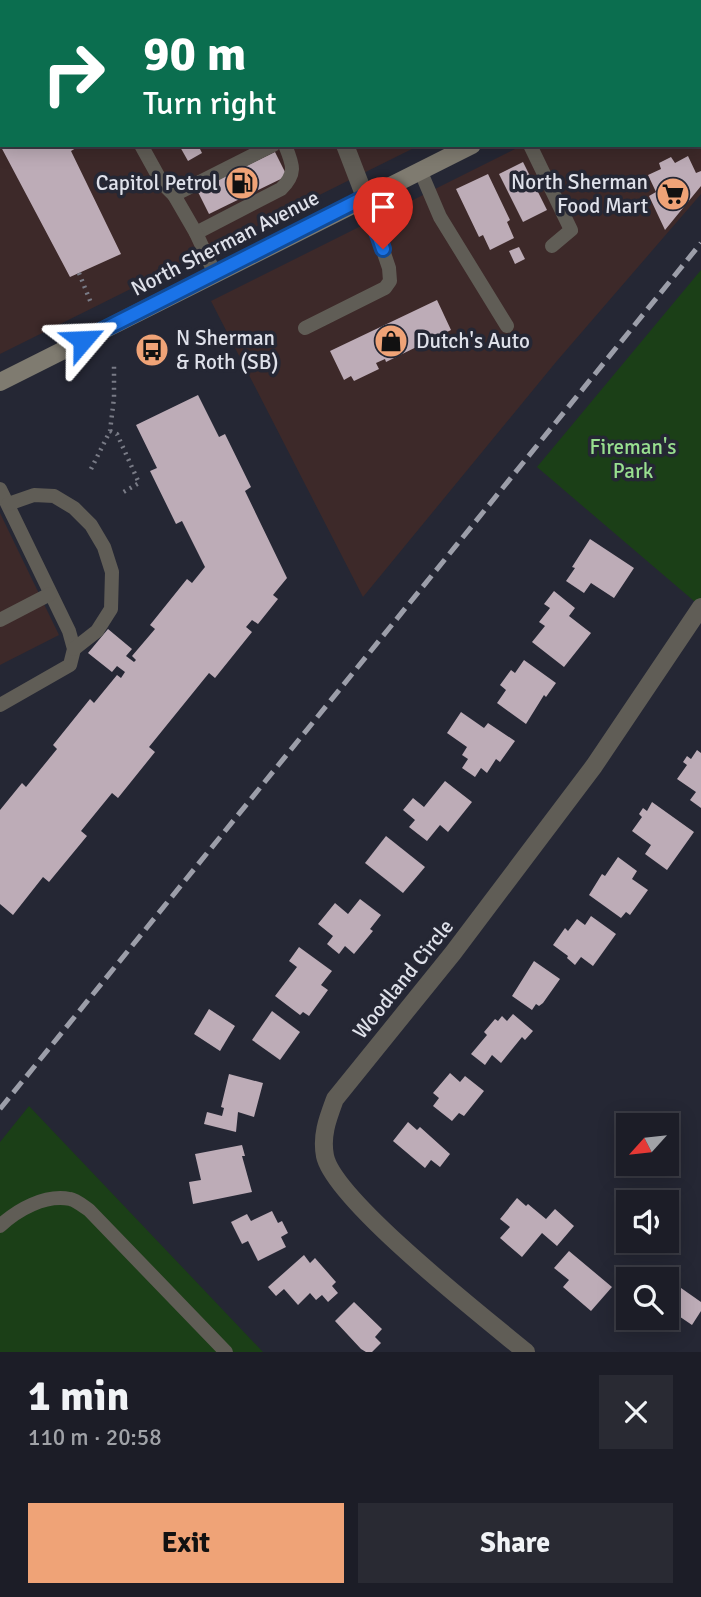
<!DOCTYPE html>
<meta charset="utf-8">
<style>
body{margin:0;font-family:Signika,sans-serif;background:#292a33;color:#f1f3f6;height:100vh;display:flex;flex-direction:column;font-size:26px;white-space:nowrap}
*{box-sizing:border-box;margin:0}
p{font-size:23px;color:#a0a2a7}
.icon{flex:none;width:38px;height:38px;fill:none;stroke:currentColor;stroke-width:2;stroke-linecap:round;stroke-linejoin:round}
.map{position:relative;height:1352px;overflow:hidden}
.drawer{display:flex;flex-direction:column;background:#1c1d27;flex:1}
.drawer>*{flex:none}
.hud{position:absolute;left:0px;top:0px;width:702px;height:147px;box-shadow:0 4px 18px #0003,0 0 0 2px #3a3b44;background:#0b6e4f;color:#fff;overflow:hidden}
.needle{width:46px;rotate:243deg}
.controls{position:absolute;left:616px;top:1113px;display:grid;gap:14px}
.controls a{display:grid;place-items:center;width:63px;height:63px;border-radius:0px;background:#1c1d27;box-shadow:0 4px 18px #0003,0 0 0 2px #3a3b44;font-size:35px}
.pin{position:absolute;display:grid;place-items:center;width:60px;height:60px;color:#fff;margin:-72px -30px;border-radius:50% 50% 50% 0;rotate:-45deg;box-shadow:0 0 7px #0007}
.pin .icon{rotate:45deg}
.me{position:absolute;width:77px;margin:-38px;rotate:64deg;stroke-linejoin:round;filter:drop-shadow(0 0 5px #0008)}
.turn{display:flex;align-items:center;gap:24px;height:147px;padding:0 28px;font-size:32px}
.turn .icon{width:91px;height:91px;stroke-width:2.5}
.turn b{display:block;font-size:49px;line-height:60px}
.round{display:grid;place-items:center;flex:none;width:74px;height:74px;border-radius:0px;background:#292a33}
.summary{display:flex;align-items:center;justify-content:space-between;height:119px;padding:0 28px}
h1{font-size:42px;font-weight:700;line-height:52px}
.primary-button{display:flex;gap:14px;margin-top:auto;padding:14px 28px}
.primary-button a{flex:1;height:80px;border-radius:0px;background:#efa377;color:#111;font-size:28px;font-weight:700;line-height:80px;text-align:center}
.primary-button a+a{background:#292a33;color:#f1f3f6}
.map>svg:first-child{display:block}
.commercial{fill:#3d2929}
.green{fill:#1b3f17}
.building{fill:#bdacb7}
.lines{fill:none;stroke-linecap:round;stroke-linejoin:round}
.path{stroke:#797b86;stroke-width:4.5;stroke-dasharray:2 5;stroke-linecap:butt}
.lane{stroke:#605d56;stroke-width:14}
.street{stroke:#605d56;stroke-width:18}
.secondary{stroke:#7f7b70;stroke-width:18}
.rail{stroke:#9c9ea9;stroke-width:5;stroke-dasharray:14 7;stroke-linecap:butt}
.route-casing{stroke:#114b97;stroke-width:18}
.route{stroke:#1a73e8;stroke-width:12}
.labels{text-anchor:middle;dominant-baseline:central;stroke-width:7;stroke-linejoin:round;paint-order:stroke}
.poi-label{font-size:21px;fill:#dfe1ea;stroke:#252734;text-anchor:end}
.street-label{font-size:21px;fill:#dfe1ea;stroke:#252734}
.park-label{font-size:21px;fill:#98df8f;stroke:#252734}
</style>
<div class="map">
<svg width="701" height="1352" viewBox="0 0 701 1352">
<rect width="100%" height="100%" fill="#252734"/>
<g class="commercial">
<path d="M0 0H701V5L700 2H2V145H420L0 354Z"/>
<path d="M701 56V194L556 362 363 597 211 301 523 145H700Z"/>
<path d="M0 513 59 635 0 665Z"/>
</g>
<g class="green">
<path d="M701 270V607L537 467Z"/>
<path d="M29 1106 263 1352H0V1142Z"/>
</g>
<g class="building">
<path d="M0 145H81L71 151 121 254 70 277Z"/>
<path d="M179 145H198L202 153 188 161Z"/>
<path d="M275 152 287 176 209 214 197 190Z"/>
<path d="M688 156 696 173 701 171V186L665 230 649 196 656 192 648 175 661 169 659 163 671 157 675 163Z"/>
<path d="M523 162 547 210 523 222 499 174Z"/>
<path d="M488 174 510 220 507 222 514 238 490 250 483 235 479 237 456 189Z"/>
<path d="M519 247 525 259 515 264 509 251Z"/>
<path d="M437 300 451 330 386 362 385 359 376 363 379 369 354 381 351 376 344 380 330 351Z"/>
<path d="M198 395 219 437 225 434 251 487 245 491 287 578 273 595 278 599 258 624 252 620 246 627 252 632 215 678 209 673 149 747 155 752 118 798 112 793 81 831 87 836 49 882 43 877 13 915 0 904V810L22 783 26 787 57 749 53 745 90 699 94 703 117 675 121 678 125 672 117 666 112 672 88 653 108 629 132 649 126 656 134 662 136 660 132 656 155 629 150 625 187 579 192 583 205 567 182 521 176 524 150 471 157 468 136 425Z"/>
<path d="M590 539 634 568 614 598 591 583 584 593 566 581 575 568 572 567Z"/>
<path d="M554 591 575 608 569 616 591 633 564 667 532 642 545 626 539 622 550 608 544 604Z"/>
<path d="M524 660 556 683 546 697 544 695 526 724 497 703 506 690 500 685 511 670 515 673Z"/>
<path d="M461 712 484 728 488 723 515 741 500 762 496 759 487 773 481 768 475 777 462 768 468 759 462 755 467 747 447 733Z"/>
<path d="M697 750 701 753V808L690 800 696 792 677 779 687 765 683 762 687 756 691 759Z"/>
<path d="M445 781 472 802 448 832 440 825 427 841 409 827 415 820 403 810 413 798 424 807Z"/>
<path d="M652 802 694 832 667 870 645 854 651 845 632 831 642 817 639 814 643 808 647 811Z"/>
<path d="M386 836 425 867 403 893 365 863Z"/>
<path d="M618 857 637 871 632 879 648 890 630 915 626 912 621 918 589 895 602 874 605 876Z"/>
<path d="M360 899 381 915 370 929 373 931 354 954 345 946 339 954 327 944 333 936 318 924 335 903 348 914Z"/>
<path d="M591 916 616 934 593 966 581 957 575 965 567 958 568 956 553 945 565 928 568 931 577 919 585 925Z"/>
<path d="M299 947 332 971 321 985 328 990 309 1016 303 1012 300 1015 275 996 297 967 289 961Z"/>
<path d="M534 961 560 979 543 1003 539 1006 536 1004 532 1010 512 996Z"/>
<path d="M209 1009 235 1026 220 1051 194 1034Z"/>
<path d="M272 1011 300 1032 280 1060 252 1040Z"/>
<path d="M513 1014 533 1031 525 1040 522 1037 501 1063 492 1055 485 1065 471 1054 487 1035 484 1032 495 1019 498 1021 502 1016 507 1021Z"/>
<path d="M450 1073 460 1082 465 1076 484 1091 464 1116 459 1113 452 1121 433 1106 439 1098 433 1093Z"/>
<path d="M229 1074 263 1083 254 1117 238 1112 236 1132 204 1124 207 1112 222 1116 224 1108 221 1107Z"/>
<path d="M408 1122 417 1130 420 1127 450 1154 440 1167 431 1160 425 1168 393 1141Z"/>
<path d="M242 1145 245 1156H242L252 1192 193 1204 189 1182 201 1180 195 1154Z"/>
<path d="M517 1198 526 1206 528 1204 546 1219 555 1209 574 1226 557 1246 542 1233 522 1257 500 1238 510 1227 500 1219Z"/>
<path d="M272 1211 278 1223 282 1221 288 1233 281 1237 286 1247 258 1261 248 1241 242 1244 231 1222 247 1214 251 1221Z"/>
<path d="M569 1251 612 1287 591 1311 563 1287 569 1280 554 1268Z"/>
<path d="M304 1255 310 1263 315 1258 336 1282 332 1286 338 1293 328 1302 322 1295 316 1300 310 1293 298 1305 284 1289 276 1296 268 1287Z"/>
<path d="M681 1288 701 1302V1311L692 1325 667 1308Z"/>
<path d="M354 1302 382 1329 375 1337 381 1343 372 1352H366L361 1349 335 1321Z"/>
</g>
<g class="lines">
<g class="path">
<path d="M79 273 91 303"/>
<path d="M110 431 117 434 139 483 120 494"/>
<path d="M91 469 110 431 114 398V362"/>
</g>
<g class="lane">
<path d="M149 0 154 2"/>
<path d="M444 0 445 2"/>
<path d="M501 0 502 2"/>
<path d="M169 2 172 0"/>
<path d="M604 2 608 0"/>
<path d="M141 145 162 183 174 195"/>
<path d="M530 145 571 230 552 246"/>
<path d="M420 170 440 217 507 326"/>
<path d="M196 233 281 189C297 173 293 165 285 145"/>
<path d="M215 274 196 233 174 195 273 145"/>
<path d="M305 328 385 288 390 281 389 268 365 197"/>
<path d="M0 489 69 631 74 649 70 665 0 705"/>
<path d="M8 504 34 495 54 496 74 508 91 525 104 547 112 572 111 609 97 631 74 649"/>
<path d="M0 620 50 594"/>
<path d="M0 1226C17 1210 45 1194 70 1199 76 1200 83 1206 89 1210L226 1352"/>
</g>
<g class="street">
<path d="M291 0 292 2"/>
<path d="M345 145 365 197"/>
<path d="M526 1352C486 1319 334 1200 325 1156 321 1135 328 1118 335 1099L453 953 594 766 701 607"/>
</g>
<g class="secondary">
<path d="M700 35 701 34"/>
<path d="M0 382 472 145"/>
</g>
<path class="rail" d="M0 1109 701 243"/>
</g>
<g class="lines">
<defs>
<path id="route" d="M83 340 365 197 383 249"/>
</defs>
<use href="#route" class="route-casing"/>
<use href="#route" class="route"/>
</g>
<defs>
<symbol id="fuel-disc" viewBox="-11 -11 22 22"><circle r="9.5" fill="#efa377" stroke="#252734"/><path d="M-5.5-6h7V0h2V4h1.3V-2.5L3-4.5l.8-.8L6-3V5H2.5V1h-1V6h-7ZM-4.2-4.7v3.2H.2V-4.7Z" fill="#111"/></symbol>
<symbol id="supermarket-disc" viewBox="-11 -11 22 22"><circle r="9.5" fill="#efa377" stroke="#252734"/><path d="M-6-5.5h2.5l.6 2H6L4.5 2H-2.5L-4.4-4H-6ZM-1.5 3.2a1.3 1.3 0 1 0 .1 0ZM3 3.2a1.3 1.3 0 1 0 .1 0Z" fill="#111"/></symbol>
<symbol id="shop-disc" viewBox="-11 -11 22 22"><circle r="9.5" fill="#efa377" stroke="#252734"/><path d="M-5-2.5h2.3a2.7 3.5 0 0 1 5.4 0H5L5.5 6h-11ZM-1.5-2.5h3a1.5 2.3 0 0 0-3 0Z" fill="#111"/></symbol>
<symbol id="bus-disc" viewBox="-11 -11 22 22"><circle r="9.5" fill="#efa377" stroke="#252734"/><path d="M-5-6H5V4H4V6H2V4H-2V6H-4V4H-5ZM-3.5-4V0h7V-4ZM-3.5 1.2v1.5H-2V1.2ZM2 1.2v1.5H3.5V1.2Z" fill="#111"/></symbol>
</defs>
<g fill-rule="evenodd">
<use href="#fuel-disc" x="223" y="164" width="38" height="38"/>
<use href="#supermarket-disc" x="654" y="175" width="38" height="38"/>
<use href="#shop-disc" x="372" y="322" width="38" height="38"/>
<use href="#bus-disc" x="133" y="331" width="38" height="38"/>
</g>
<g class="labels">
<g class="poi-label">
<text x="648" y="182">North Sherman<tspan x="648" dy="24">Food Mart</tspan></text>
<text x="218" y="183">Capitol Petrol</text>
<text x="176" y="338" text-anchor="start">N Sherman<tspan x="176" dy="24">&amp; Roth (SB)</tspan></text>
<text x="416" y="341" text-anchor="start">Dutch's Auto</text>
</g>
<g class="street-label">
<text transform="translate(225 243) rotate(-27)">North Sherman Avenue</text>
<text transform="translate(403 979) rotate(-51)">Woodland Circle</text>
</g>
<g class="park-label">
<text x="633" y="447">Fireman's<tspan x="633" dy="24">Park</tspan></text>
</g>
</g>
</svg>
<div class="controls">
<a><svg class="needle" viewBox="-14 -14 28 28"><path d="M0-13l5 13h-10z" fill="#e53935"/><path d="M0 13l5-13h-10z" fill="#a0a2a7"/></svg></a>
<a><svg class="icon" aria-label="sound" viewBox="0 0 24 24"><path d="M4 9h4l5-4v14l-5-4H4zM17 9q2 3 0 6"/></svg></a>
<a><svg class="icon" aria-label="search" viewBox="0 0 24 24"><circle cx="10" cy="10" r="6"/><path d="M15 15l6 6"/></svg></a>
</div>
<div class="pin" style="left:383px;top:249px;background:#d93025"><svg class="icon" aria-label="arrive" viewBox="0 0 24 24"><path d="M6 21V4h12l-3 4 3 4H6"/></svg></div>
<svg class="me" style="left:83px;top:340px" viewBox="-20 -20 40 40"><path d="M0-17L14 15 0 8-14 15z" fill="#1a73e8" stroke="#fff" stroke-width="4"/></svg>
<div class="hud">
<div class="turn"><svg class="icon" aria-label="right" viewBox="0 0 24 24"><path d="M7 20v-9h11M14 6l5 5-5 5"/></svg><div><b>90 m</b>Turn right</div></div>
</div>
</div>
<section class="drawer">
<div class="summary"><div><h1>1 min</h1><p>110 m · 20:58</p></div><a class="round"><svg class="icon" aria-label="close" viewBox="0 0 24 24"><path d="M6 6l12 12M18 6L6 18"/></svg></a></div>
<div class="primary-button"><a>Exit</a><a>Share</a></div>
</section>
